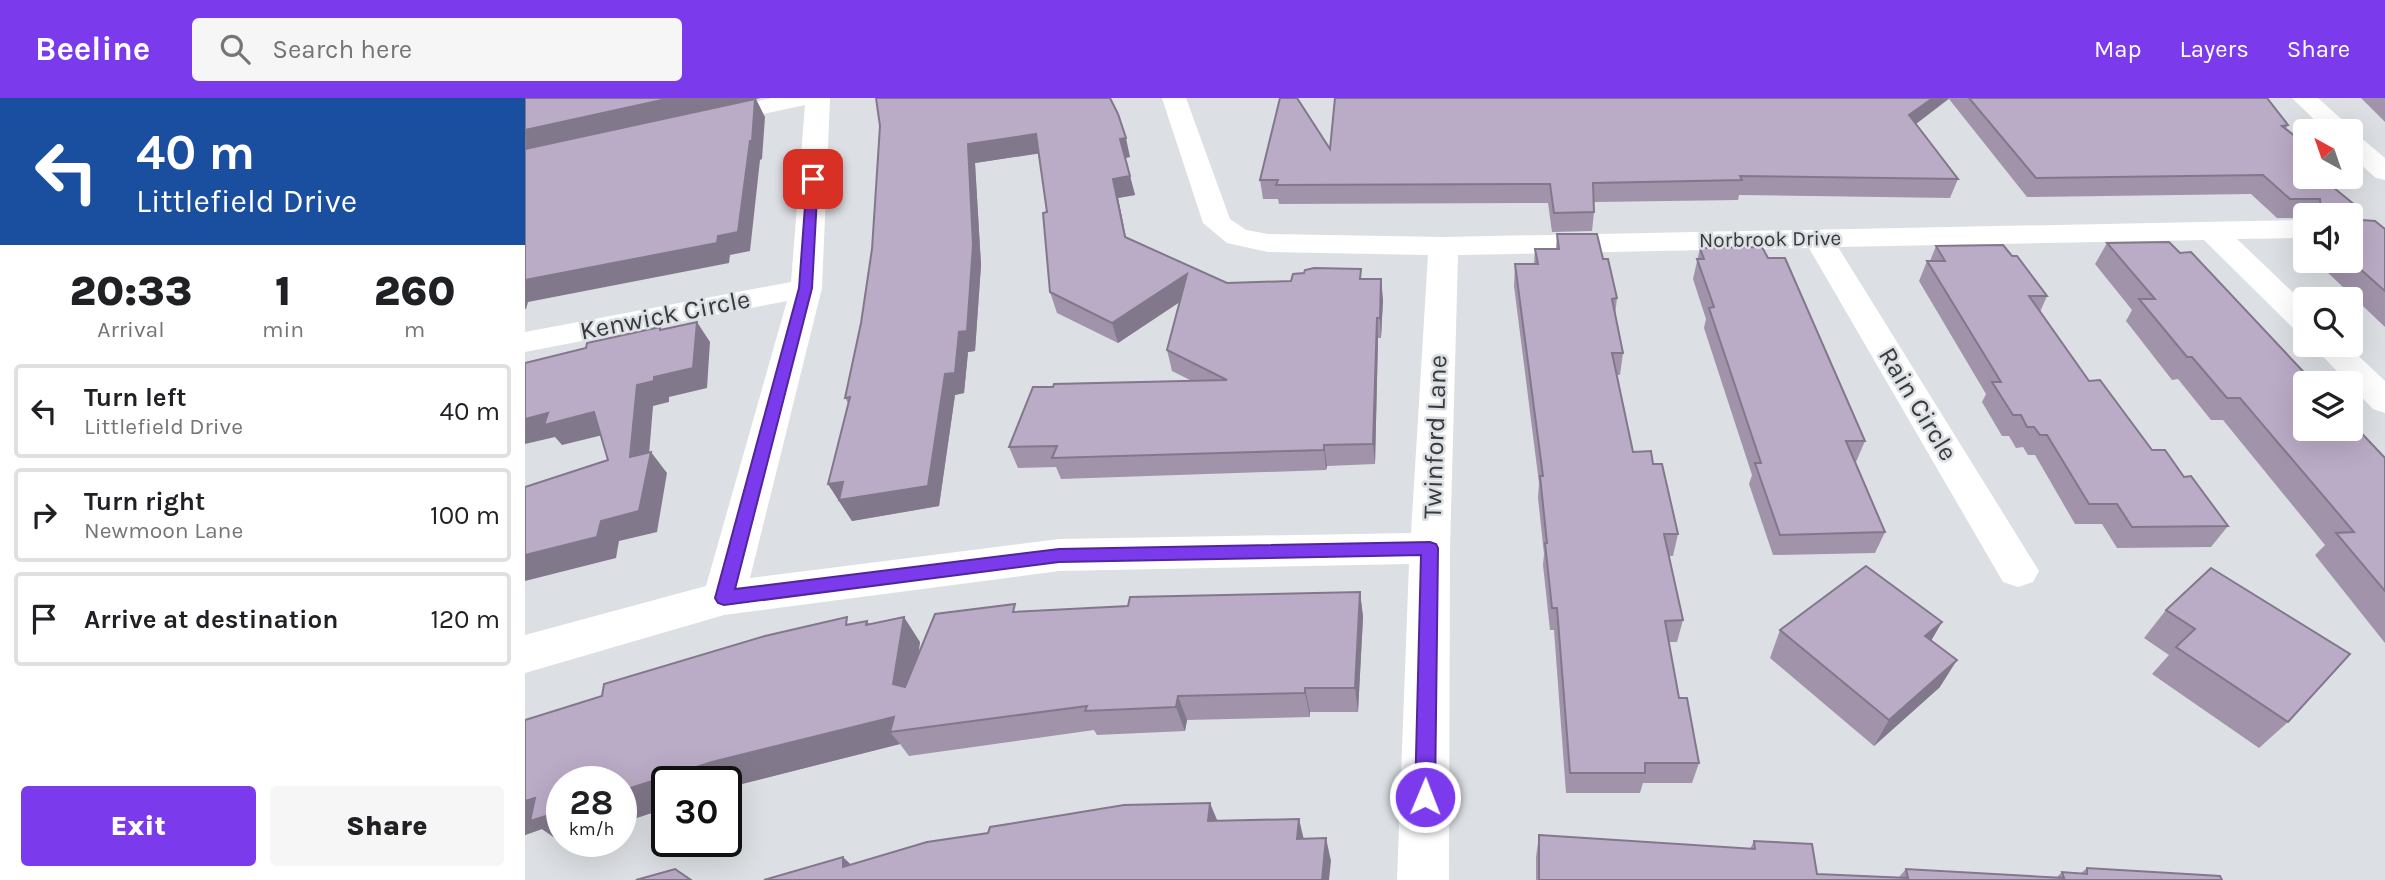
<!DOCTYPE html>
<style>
body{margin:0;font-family:Karla,sans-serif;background:#f6f6f6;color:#202124;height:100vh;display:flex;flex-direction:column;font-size:26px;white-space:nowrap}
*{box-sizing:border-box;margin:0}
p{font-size:23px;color:#757577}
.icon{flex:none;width:38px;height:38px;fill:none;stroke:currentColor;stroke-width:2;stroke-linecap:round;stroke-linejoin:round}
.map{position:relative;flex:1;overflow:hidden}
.side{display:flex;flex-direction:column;background:#fff;width:525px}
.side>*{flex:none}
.banner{background:#1a4fa0;color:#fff;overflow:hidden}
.needle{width:46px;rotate:320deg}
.buttons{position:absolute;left:1768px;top:21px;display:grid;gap:14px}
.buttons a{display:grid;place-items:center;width:70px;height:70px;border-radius:7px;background:#fff;box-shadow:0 7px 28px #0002;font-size:35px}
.speed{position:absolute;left:21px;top:668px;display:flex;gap:14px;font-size:35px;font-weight:700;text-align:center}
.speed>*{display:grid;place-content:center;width:91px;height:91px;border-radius:50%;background:#fff;box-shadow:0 7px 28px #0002;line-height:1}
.speed small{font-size:18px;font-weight:400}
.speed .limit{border:4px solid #111;border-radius:10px;background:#fff;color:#111}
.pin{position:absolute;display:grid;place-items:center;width:60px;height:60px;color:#fff;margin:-30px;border-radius:14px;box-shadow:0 4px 10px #0006}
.me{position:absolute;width:77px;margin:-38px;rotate:1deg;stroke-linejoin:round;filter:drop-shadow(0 0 5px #0008)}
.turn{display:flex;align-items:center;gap:24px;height:147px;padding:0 21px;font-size:32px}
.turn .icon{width:91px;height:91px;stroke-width:2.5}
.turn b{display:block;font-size:49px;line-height:60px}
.eta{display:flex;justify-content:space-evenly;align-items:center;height:119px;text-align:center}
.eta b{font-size:42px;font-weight:800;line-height:49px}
.button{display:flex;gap:14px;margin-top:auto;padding:14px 21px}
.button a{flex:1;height:80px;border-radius:7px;background:#7c3aed;color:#fff;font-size:28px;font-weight:800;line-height:80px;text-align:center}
.button a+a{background:#f6f6f6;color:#202124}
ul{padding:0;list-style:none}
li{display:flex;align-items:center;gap:21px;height:94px;margin:0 14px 10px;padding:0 7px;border:4px solid #e0e0e0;border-radius:7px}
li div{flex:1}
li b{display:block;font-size:26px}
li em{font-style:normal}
header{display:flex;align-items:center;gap:42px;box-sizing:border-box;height:98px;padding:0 35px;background:#7c3aed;color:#fff}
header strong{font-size:33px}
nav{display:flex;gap:38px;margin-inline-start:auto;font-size:24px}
.search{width:490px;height:63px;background:#f6f6f6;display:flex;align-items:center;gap:18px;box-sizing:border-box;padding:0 24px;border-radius:7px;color:#757577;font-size:26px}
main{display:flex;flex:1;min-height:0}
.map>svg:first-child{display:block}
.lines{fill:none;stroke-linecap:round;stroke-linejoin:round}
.minor{fill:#fff;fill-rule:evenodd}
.wall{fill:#a093aa}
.shaded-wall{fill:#82788b}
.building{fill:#baabc6;stroke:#82788b;stroke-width:2}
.route{fill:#7c3aed;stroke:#51269a;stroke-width:2}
.labels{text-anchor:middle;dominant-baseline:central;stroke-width:5;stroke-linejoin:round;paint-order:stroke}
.far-street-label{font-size:21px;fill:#393a3c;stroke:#dce0e4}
.street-label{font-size:26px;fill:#393a3c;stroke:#dce0e4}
</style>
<header>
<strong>Beeline</strong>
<div class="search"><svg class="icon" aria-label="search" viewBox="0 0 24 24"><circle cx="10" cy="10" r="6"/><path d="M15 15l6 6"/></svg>Search here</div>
<nav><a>Map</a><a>Layers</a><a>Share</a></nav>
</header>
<main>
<section class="side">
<div class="banner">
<div class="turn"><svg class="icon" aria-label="left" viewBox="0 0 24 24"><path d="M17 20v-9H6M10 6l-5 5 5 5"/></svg><div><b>40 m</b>Littlefield Drive</div></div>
</div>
<div class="eta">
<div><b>20:33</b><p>Arrival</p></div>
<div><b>1</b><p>min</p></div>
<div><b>260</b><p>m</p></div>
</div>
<ul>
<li><svg class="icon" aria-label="left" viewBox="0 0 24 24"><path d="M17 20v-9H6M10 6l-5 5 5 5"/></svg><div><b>Turn left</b><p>Littlefield Drive</p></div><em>40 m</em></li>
<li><svg class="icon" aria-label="right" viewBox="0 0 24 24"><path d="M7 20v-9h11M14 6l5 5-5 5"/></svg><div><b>Turn right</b><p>Newmoon Lane</p></div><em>100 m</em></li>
<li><svg class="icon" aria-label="arrive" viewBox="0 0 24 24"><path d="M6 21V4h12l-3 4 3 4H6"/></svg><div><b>Arrive at destination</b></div><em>120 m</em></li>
</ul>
<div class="button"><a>Exit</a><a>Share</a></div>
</section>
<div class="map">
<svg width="1860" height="782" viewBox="0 0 1860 782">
<rect width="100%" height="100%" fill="#dce0e4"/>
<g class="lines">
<g class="minor">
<path d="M247 0H305L297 190 225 480 534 441 886 435 903 157 743 154 702 145 678 125 637 0H661L705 121 721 132 743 136 918 139 1780 122V140L1712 141 1780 206V234L1769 231 1679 142 1313 149 1514 473 1508 484 1493 489 1478 484 1284 150 933 157 925 450 924 782H872L884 466 534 473 199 517 0 575V537L181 488 262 203 0 254V234L266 184 280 7 183 28 174 26 171 21 174 16Z"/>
<path d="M1767 0H1793L1824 28 1828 33 1826 36 1834 38 1860 60V82L1851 80 1825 57V33H1801Z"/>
<path d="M1787 247H1822L1860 283V315L1848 311Z"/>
</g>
</g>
<g class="wall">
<path d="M810 0H1742L1763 27 1761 31 1780 79H1811L1809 82 1812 85 1809 90 1837 122 1860 131V229L1800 172 1804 167 1799 163H1825V117H1780V120H1752L1726 96 1502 99 1424 1 1391 26 1433 81 1425 100 1214 97 1213 102 1069 104V114L1067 133 1027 134 1023 105 754 106 753 101H738L735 82 805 51Z"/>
<path d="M1836 0H1860V24Z"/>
<path d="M355 28 605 59 600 60 610 97 593 100 601 140 702 185 766 183 779 175 836 171V181L858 201 856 240H853L850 366 802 368 801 372 536 381 531 369 493 370 484 349 667 283 647 273 642 252 655 203 593 245 532 215 525 194 522 114 514 55 450 65 456 167 450 253 443 254 439 295 430 297 414 408 327 423 303 386 323 305 320 300 336 225 347 151Z"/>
<path d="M1032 136 1078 161 1092 200 1090 217 1098 255 1095 277H1092L1108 354 1128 366 1153 436 1148 458H1144L1158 522 1152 544H1144L1154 600 1174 665 1167 685H1118L1115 695H1041L1029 532H1025L1018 467 1019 456 1013 400 1014 385 989 188 990 166H1009L1010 151H1031Z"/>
<path d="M1582 145 1860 360V545L1790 457 1800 447 1698 322H1686L1653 281 1647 282 1601 223 1607 212 1570 166Z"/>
<path d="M1411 148 1487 158 1522 198 1515 214 1564 283 1627 352 1659 379 1703 428 1686 449 1592 450 1577 426H1550L1510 357H1503L1498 349 1491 350 1484 338H1477L1457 304 1461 296 1394 183 1402 163H1405Z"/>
<path d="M1175 150 1243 160 1340 343 1331 364H1329L1360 434 1350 455 1248 457 1224 386 1227 377 1179 230 1181 221 1168 181Z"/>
<path d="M1686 470 1763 624 1734 650 1627 576 1644 557 1619 540 1641 512Z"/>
<path d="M835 494 838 519 833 614H785V619L662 622 660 633 572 637 569 632 384 658 375 646 212 687 96 725V684L37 745 17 731 0 737V622L327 526 342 523 345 527 395 544 393 556 494 514 603 508Z"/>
<path d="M1417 524 1406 543 1415 589 1349 648 1245 560 1255 532Z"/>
<path d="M1014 737 1225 751 1229 743 1292 776 1374 779 1381 771 1532 779 1537 774 1556 775 1562 770 1697 782H1011V759Z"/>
</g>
<g class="shaded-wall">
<path d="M146 0H236L231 1 240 19 237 61 235 62 225 153 205 157 204 165 3 204 1 211H0V182L193 138 225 43 0 53V32Z"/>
<path d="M1408 0H1424L1378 36 1384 17Z"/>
<path d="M511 36 517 55 450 65 456 167 450 253 443 254 439 295 430 297 414 408 327 423 303 386 443 46Z"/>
<path d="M601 40 605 59 600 60 595 41Z"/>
<path d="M605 78 610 97 593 100 605 159 588 81Z"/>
<path d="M662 176 667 196 593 245 587 225Z"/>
<path d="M856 181 858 201 856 240 855 220Z"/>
<path d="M852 220 853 240 850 366 848 346Z"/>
<path d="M172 224 185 244 182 290 144 299V304L128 308 123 369 126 354 142 375 132 434 94 443 91 460 0 483V457L76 423 105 359 112 287 129 279Z"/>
<path d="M69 314 86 335 37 347 30 339 0 346V321L23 315Z"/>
<path d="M799 347 802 368 801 372 799 352Z"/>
<path d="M835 494 838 519 833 614 830 590Z"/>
<path d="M379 519 395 544 386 610 368 586Z"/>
<path d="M1417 524 1401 551 1400 538Z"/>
<path d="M1432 562 1415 589 1349 648 1364 622Z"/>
<path d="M780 590 785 614V619L780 595Z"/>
<path d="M653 598 662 622 660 633 651 609Z"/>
<path d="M369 619 365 634 375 646 201 690V684H142V710L96 725V693L187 664Z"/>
<path d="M10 700 37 713V744H41L37 745 17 731 0 737V703Z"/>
<path d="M685 705 695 729 683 723Z"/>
<path d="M774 721 780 746 772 741Z"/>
<path d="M801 740 806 763 804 782H797Z"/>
<path d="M318 759 342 782 318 769Z"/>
</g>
<g class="building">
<path d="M0 0H146L0 32Z"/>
<path d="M351 0H585L593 16 601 40 595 41 605 78 588 81 600 139 702 185 766 183 768 176 779 175 780 172 789 170 836 171 835 181H856L855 220H852L848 346 799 347V352L527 360 532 348 484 349 508 289H528L529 286 702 282 642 252 662 176 587 225 525 194 518 115 522 114 511 36 443 46 448 147 442 233 434 234 430 275 420 276 403 388 314 402 318 384 303 386 325 299 320 300 336 225 347 151 355 28Z"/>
<path d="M755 0H772L805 51 810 0H1408L1384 17 1433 81 1215 78 1217 82 1068 85 1069 114 1029 115 1025 86 751 87 753 82H735Z"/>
<path d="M1444 0H1742L1763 27 1757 28 1780 46V79H1805L1812 85H1803L1836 112 1837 122 1850 123 1860 131V193L1825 162V117H1796L1795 101H1765L1738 77 1511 80Z"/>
<path d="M230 1 227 43H225L213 134 193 138 192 145 0 182V51Z"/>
<path d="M1032 136H1072L1078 161H1083L1092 200 1087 201 1098 255H1087L1108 354 1126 353 1128 366H1137L1153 436H1139L1158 522 1140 523 1154 600H1162L1174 665H1120V675H1045L1032 510H1027L1020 445H1022L1015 378H1018L990 166H1013L1010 151H1034Z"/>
<path d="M1644 144 1655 155 1666 154 1789 285H1780V331H1825V323L1860 360V493L1811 435 1829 434 1715 300H1702L1667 259H1662L1614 201H1630L1582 145Z"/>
<path d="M1478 147 1487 158H1492L1522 198H1504L1564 283 1575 282 1627 352H1640L1659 379 1666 378 1703 428 1607 429 1592 406H1564L1522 337H1515L1509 329H1502L1496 317H1488L1467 284H1476L1402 163H1420L1411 148Z"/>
<path d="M1237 149 1243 160H1260L1340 343H1321L1360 434 1255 437 1230 365H1236L1184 210 1189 209 1172 161H1179L1175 150Z"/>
<path d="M172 224 168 270 129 279V283L112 287 105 359 126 354 114 413 76 423 72 439 0 457V389L83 362 69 314 19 327 23 315 0 321V265L61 250 62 245 135 229V232Z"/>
<path d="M1341 468 1417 524 1400 538 1432 562 1364 622 1255 532Z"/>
<path d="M1686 470 1825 556 1763 624 1651 549 1670 531 1641 512Z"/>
<path d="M835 494 830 590H780V595L653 598 651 609 560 613 562 608 365 634 369 619 187 664 96 693V684H37V713L5 723 10 700 0 703V622L77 598 79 586 240 538 322 519 321 527 342 523 341 527 379 519 368 586 380 589 410 516 490 506 488 514 603 508 605 499Z"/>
<path d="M685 705 683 723 774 721 772 741 801 740 797 782H239L318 759V769L402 744 463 735 465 729 599 707Z"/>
<path d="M1014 737 1230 751 1229 743 1287 746 1292 776 1383 780 1381 771 1539 780 1537 774 1562 776V770L1695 778 1697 782H1014Z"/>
<path d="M150 771 166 782H111Z"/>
</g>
<path class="route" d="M288 78 293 81 287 190 210 491 534 451 905 444 911 446 913 450 910 699 907 706 900 709 893 706 890 699 896 457 534 464 199 507 193 505 190 500 274 190 282 81Z"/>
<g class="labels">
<g class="far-street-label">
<text transform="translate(1245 141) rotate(-1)">Norbrook Drive</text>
</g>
<g class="street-label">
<text transform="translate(140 217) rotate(-11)">Kenwick Circle</text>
<text transform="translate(1393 306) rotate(59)">Rain Circle</text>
<text transform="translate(910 339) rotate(-88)">Twinford Lane</text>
</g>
</g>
</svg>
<div class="buttons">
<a><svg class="needle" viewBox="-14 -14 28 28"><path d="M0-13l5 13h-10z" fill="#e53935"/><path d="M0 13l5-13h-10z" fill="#757577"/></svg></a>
<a><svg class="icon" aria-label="sound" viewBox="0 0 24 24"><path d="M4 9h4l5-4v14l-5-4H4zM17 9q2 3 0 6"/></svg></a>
<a><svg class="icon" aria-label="search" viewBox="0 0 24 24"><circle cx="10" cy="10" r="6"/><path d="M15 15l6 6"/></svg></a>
<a><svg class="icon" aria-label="layers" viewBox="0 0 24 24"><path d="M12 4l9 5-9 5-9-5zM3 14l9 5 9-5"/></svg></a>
</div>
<div class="speed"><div>28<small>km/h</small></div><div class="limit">30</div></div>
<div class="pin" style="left:288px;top:81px;background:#d93025"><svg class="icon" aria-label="arrive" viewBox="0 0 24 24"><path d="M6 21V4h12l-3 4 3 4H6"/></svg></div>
<svg class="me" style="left:900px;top:699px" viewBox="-20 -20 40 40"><circle r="17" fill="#7c3aed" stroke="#fff" stroke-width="3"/><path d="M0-11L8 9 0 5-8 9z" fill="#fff"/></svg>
</div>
</main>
